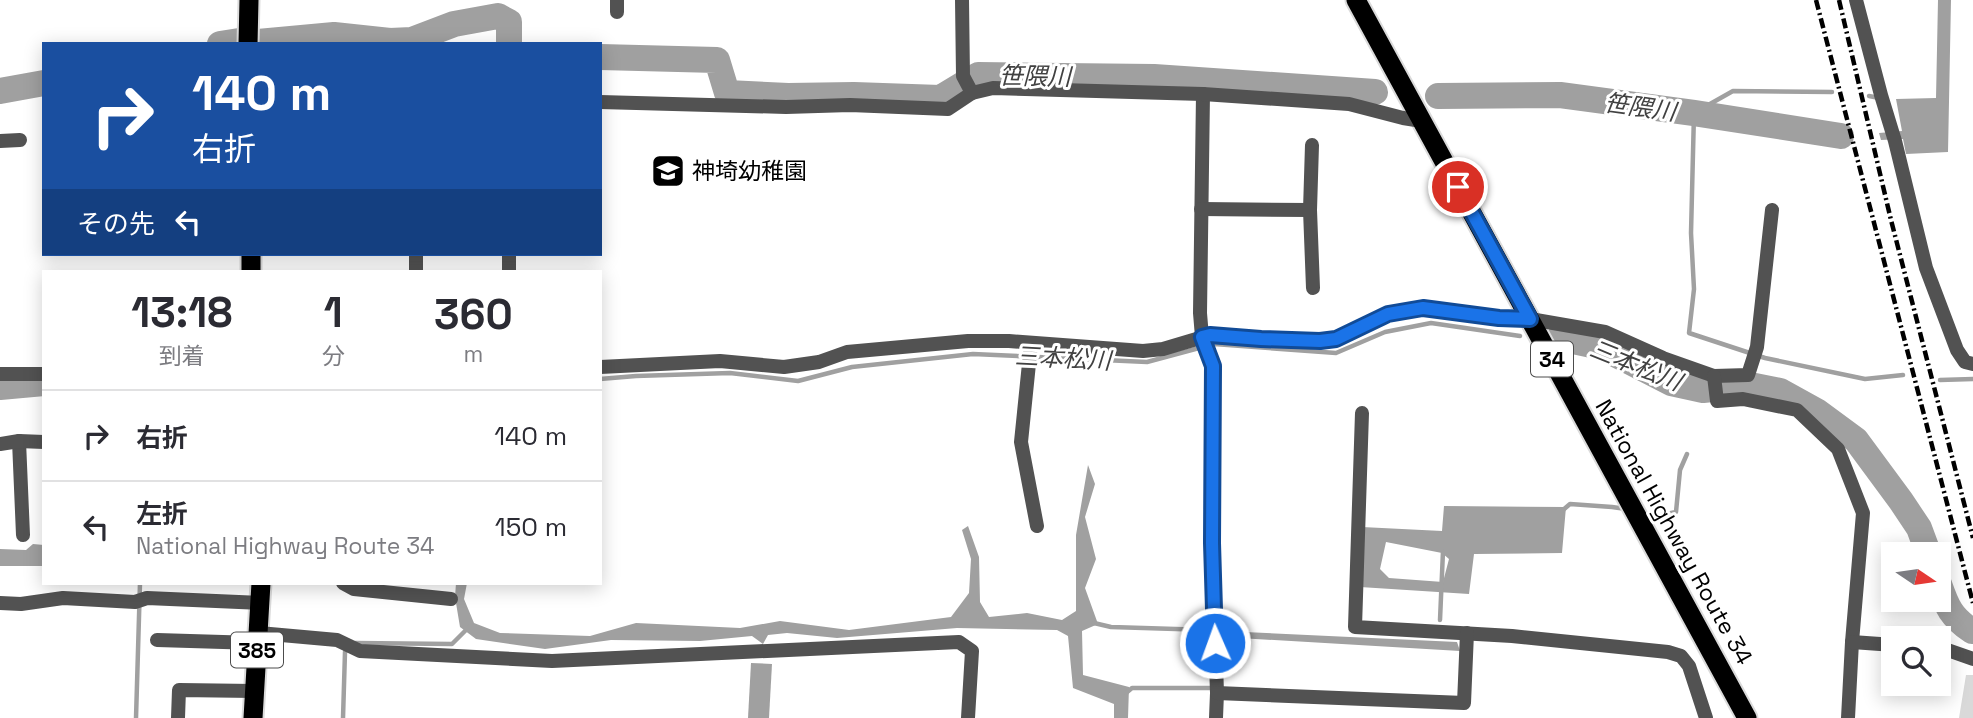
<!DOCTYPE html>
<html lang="ja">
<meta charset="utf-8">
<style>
body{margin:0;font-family:"Space Grotesk","Noto Sans JP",sans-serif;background:#f7f7f7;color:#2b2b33;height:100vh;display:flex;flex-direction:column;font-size:26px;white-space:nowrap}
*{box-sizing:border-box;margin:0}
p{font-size:23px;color:#7c7c81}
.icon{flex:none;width:38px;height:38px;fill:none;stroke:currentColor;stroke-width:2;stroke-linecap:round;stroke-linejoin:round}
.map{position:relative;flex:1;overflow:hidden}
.side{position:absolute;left:42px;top:270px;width:560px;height:315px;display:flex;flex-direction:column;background:#fff;border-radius:0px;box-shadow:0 4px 18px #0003}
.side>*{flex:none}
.guide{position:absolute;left:42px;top:42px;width:560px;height:214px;border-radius:0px;box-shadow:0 4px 18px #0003;background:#1a4fa0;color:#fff;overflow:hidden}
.needle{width:46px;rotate:103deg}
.controls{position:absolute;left:1881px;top:542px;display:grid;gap:14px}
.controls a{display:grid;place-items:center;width:70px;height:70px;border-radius:0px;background:#fff;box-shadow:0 4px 18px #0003;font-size:35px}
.pin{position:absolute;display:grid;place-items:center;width:60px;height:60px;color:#fff;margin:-30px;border:4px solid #fff;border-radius:50%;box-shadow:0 2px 7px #0007}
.me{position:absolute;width:77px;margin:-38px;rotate:358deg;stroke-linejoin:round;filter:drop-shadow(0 0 5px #0008)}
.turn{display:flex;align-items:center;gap:24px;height:147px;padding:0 35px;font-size:32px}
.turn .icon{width:91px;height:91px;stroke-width:2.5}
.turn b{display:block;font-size:49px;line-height:60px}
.then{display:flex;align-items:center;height:66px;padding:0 35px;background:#0003;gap:14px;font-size:26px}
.eta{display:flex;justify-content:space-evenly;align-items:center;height:119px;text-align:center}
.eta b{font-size:42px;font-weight:700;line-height:49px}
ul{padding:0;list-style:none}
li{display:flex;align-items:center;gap:21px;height:91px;padding:0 35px;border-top:2px solid #e1e1e2}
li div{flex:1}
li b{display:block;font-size:26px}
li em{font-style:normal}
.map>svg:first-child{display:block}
.green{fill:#d9d9d9}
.water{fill:#a0a0a0;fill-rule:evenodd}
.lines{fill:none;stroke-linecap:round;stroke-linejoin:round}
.stream{stroke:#a0a0a0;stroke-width:4.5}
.river{stroke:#a0a0a0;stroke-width:26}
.trunk-casing{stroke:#dbdbdb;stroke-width:23}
.minor{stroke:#525252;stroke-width:14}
.trunk{stroke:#000;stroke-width:19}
.rail{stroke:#000;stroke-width:4.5;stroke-dasharray:10 3.5 2 3.5;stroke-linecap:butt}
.route-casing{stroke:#114b97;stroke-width:18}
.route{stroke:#1a73e8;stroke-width:12}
.labels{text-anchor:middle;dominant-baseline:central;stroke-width:6;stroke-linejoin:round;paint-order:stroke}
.shield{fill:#fff;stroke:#4c4c4c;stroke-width:2}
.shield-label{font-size:21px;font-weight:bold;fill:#000}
.poi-label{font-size:23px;fill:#000;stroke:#fff;text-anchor:start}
.street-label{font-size:23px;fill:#000;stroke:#fff}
.water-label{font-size:24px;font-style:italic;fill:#414141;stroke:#fff}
</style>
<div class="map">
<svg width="1973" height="718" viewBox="0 0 1973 718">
<rect width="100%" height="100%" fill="#fff"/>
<path class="green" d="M1966 675H1973V718H1959Z"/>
<g class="water">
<path d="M1938 0H1951L1948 152 1906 154 1903 139 1881 140 1879 133 1902 131 1896 99 1936 98Z"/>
<path d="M1088 465 1095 484 1085 517 1096 559 1085 588 1098 624 1082 631 1083 675 1129 687 1128 718H1114V704L1073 688 1068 636 1057 630 957 628 837 638 787 633 768 635 763 644 752 636 700 641 611 640 545 649 476 639 460 627 455 597 456 583H467L464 599 474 623 500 633 590 636 636 623 740 628 780 621 849 630 951 617 969 593 971 559 962 530 968 526 979 557 980 602 989 617 1027 613 1062 620 1076 611V535Z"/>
<path d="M1444 506 1566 507 1562 553 1474 554 1469 594 1360 587 1362 527 1442 531ZM1386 542 1442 553 1449 559 1443 582 1389 578 1380 569Z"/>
<path d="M33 544 44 545V566H0V549L26 550Z"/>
<path d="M1223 631 1457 642 1460 651 1222 637Z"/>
<path d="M751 663 772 664 769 718H748Z"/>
</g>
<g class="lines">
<g class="stream">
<path d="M1832 92 1733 91 1694 113 1691 233 1694 289 1689 333 1765 358 1865 379 1903 375"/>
<path d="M1869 96 1879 98"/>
<path d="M600 379 636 376 730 373 798 381 852 367 973 354 1147 362 1214 344 1336 353 1385 332 1431 323 1520 336"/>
<path d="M1940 380 1973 379"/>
<path d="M1563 510 1570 504 1612 507 1626 509"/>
<path d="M1641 512 1657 516 1676 512 1680 470 1687 454"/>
<path d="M1440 620 1443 551"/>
<path d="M1094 623 1111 627 1208 630"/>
<path d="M355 643 452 644 469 627"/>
<path d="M1126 693 1132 688H1211"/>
<path d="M136 718 140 583"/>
<path d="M343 718 345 652 349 647"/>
</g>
<g class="river">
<path d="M258 42 334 35 390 41 412 40 454 24 498 16 509 22V44"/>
<path d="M220 44 239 41"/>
<path d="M600 57 717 60 727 93 788 96 854 95 940 98 978 75 1154 77 1375 92"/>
<path d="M0 91 44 83"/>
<path d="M1438 96 1560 95 1694 113 1841 136"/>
<path d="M1559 338 1601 347 1671 383 1703 390 1750 385 1780 391 1818 412 1856 440 1901 501 1919 528 1929 555"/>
<path d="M0 387 44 383"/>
<path d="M1939 584C1947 607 1951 617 1972 631"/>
</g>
<defs>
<g id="trunk">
<path d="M1356 0 1747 718"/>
<path d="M248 44 249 0"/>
<path d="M251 254V271"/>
<path d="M253 718 261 583"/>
</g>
</defs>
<use href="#trunk" class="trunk-casing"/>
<g class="minor">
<path d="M962 0 963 76 972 93"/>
<path d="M1856 0 1881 95 1895 141 1926 268 1957 350 1965 362 1973 364"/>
<path d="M617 12V0"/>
<path d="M1203 94 1200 313 1202 337 1213 366 1212 543 1217 693 1216 718"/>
<path d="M600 102 786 107 850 105 948 109 972 93 993 88 1203 94 1349 104 1403 118 1422 121"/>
<path d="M0 141 20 140"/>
<path d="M1312 145 1310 210 1313 288"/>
<path d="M1201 209 1310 210"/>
<path d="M416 254V271"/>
<path d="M509 254V271"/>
<path d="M1031 344 1021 442 1037 526"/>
<path d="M600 367 720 361 784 367 819 362 847 352 968 341H1009L1143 351 1163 349 1210 335 1261 339 1320 341 1336 339 1388 314 1423 308 1499 318 1530 319 1605 332 1663 358 1714 376 1748 375 1757 347 1772 210"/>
<path d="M0 374H44"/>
<path d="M1714 376 1717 401 1743 399 1797 410 1838 449 1863 513 1852 642 1848 718"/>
<path d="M1362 413 1355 627 1512 636 1668 652 1681 656 1689 666 1706 718"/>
<path d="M19 441 23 535"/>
<path d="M0 444 19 441 44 442"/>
<path d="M343 583 354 589 451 599"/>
<path d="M0 603 21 604 63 598 135 602 147 598 260 603"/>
<path d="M259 633 337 640 360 651 552 661 959 642 972 651 968 718"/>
<path d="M157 640 258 643"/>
<path d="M1852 642 1894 645"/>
<path d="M1939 647 1973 659"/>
<path d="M1217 693 1464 703 1467 633"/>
<path d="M178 718 179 690 254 691"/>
</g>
<use href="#trunk" class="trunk"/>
<g class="rail">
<path d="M1816 0 1973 603"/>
<path d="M1839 0 1891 220 1973 538"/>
</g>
</g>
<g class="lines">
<defs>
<path id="route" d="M1215 643 1212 543 1213 366 1202 337 1210 335 1261 339 1320 341 1336 339 1388 314 1423 308 1499 318 1530 319 1458 187"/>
</defs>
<use href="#route" class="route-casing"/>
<use href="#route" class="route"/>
</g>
<defs>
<symbol id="school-square" viewBox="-11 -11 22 22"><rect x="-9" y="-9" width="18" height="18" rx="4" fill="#000" stroke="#fff"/><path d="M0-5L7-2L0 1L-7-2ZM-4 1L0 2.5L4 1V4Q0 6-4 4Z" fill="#fff"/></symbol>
</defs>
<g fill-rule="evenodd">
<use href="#school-square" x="649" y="152" width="38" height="38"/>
</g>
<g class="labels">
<g class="shield">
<rect x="1531" y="341.5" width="42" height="35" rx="5"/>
<rect x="231" y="632.5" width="52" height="35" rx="5"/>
</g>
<g class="shield-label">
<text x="1552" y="359">34</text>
<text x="257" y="650">385</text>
</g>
<g class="poi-label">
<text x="692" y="171">神埼幼稚園</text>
</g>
<g class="street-label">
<text transform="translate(1674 532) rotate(61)">National Highway Route 34</text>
</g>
<g class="water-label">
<text transform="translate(1035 76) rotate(1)">笹隈川</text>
<text transform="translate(1640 107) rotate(8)">笹隈川</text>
<text transform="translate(1063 358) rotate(3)">三本松川</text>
<text transform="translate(1636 365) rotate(22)">三本松川</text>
</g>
</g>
</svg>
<div class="controls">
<a><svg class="needle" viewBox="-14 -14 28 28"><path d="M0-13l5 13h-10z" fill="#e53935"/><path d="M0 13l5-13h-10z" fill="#7c7c81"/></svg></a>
<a><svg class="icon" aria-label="search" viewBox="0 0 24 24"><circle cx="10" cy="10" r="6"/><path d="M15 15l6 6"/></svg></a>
</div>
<div class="pin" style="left:1458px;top:187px;background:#d93025"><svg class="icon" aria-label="arrive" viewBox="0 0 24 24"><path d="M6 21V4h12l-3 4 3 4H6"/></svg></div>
<svg class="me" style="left:1215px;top:643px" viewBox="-20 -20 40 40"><circle r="17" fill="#1a73e8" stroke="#fff" stroke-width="3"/><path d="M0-11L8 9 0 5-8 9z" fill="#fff"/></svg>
<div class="guide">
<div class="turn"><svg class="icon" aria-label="right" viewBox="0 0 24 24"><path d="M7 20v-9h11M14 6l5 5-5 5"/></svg><div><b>140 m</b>右折</div></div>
<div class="then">その先<svg class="icon" aria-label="left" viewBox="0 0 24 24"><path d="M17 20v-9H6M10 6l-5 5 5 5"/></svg></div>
</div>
<section class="side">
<div class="eta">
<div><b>13:18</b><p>到着</p></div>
<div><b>1</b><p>分</p></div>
<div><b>360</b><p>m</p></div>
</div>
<ul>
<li><svg class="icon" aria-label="right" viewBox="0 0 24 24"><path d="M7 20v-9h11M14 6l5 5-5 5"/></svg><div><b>右折</b></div><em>140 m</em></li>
<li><svg class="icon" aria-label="left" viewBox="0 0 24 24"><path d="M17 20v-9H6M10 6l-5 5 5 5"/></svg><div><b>左折</b><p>National Highway Route 34</p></div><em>150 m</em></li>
</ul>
</section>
</div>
